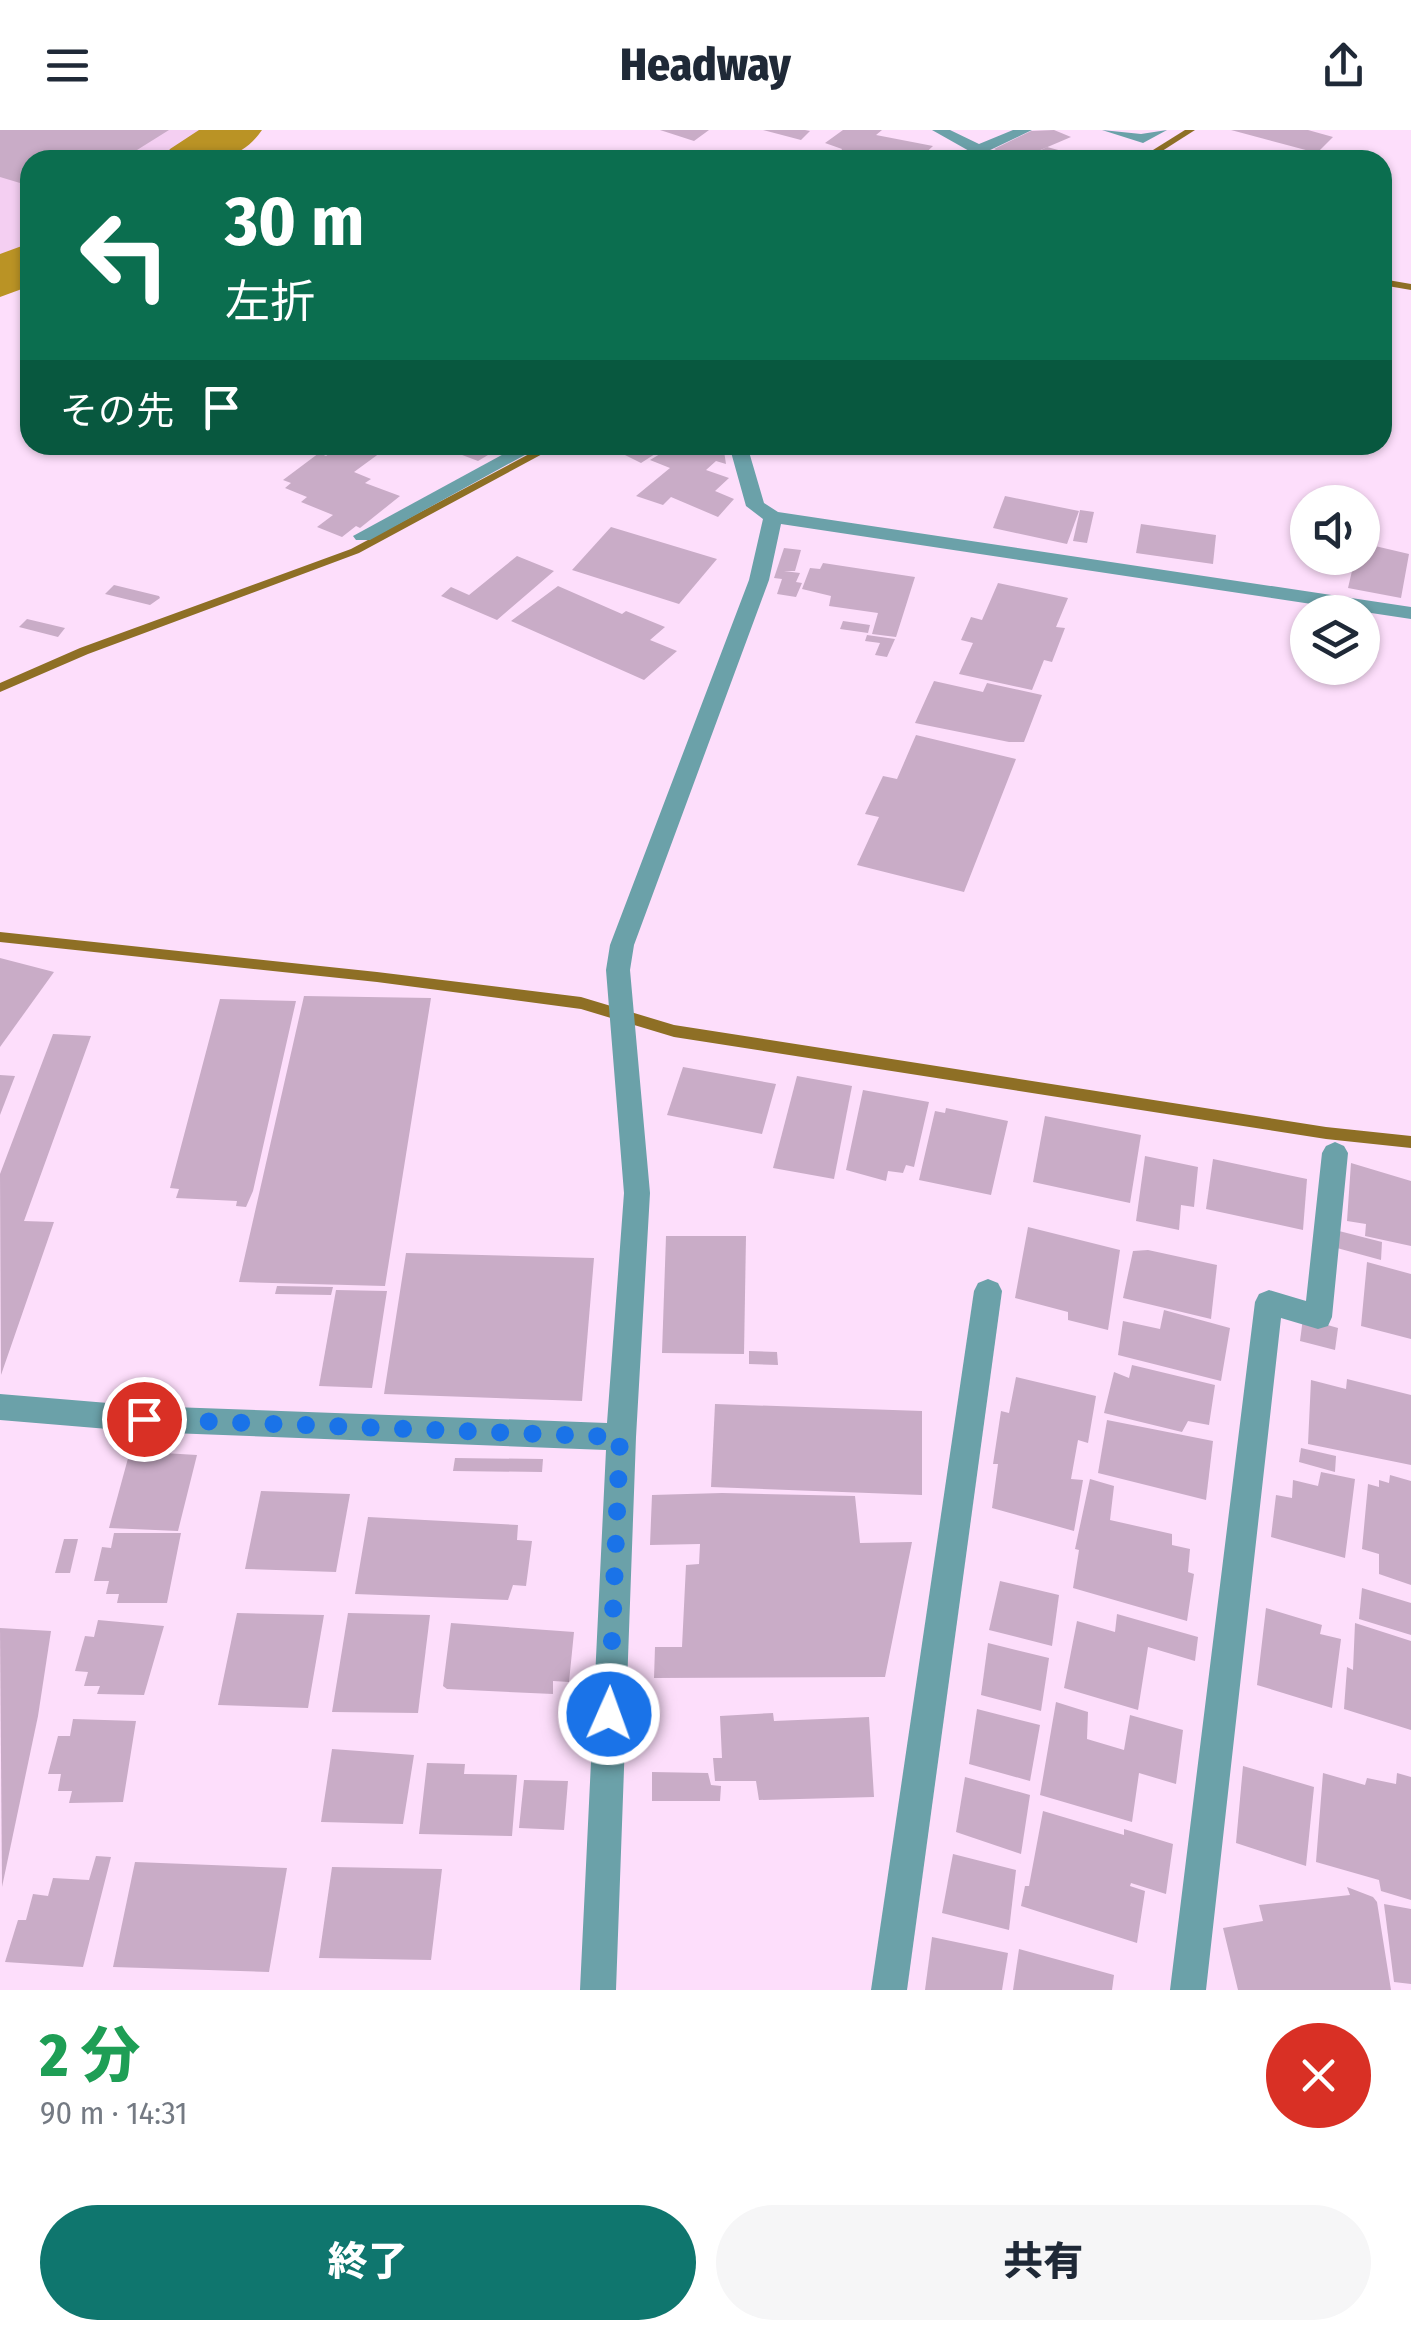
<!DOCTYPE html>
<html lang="ja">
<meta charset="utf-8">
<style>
body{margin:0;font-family:"Fira Sans Condensed","Noto Sans JP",sans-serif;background:#f6f6f7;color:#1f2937;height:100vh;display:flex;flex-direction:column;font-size:38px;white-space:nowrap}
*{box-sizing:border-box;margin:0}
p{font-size:32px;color:#747a83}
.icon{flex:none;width:55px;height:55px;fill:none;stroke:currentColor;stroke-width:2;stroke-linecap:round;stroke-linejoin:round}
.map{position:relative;height:1860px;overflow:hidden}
.sheet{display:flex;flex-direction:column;background:#fff;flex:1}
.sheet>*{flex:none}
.banner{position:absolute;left:20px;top:20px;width:1372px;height:305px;border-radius:30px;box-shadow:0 2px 8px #0004;background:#0b6e4f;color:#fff;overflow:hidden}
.buttons{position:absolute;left:1290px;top:355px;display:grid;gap:20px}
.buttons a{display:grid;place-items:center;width:90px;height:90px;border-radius:50%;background:#fff;box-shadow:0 2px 8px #0004;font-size:50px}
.pin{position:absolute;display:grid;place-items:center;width:85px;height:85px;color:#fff;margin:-42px;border:5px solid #fff;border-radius:50%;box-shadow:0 2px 10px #0007}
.me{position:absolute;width:110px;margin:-55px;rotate:2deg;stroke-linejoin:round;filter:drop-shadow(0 0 8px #0008)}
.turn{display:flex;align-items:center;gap:35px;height:210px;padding:0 40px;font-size:45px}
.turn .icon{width:130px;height:130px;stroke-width:2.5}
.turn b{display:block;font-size:70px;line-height:85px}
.then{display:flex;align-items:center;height:95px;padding:0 40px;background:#0003;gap:20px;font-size:38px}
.round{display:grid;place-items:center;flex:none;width:105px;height:105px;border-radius:52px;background:#f6f6f7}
.head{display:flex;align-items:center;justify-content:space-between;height:170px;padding:0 40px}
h1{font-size:60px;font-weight:800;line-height:75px;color:#1e9e55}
.button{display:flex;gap:20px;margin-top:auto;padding:20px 40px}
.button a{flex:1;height:115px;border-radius:60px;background:#0f766e;color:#fff;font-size:40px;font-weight:800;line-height:115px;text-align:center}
.button a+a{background:#f6f6f7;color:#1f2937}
header{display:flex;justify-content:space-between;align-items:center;height:130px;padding:0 40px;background:#fff;font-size:45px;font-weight:800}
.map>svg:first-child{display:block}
.built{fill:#f4cff2}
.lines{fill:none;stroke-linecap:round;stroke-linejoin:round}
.stream{fill:#8e6f25;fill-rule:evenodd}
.river{fill:#ba9325;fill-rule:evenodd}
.building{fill:#c9acc7}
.street{fill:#6ba1a9;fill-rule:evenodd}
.route{stroke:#1a73e8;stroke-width:18;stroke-dasharray:0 32.4}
</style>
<header><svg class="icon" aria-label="menu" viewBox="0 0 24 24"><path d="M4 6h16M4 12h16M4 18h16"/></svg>Headway<svg class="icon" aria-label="share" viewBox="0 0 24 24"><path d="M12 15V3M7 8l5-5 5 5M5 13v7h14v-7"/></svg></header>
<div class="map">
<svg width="1411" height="1860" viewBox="0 0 1411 1860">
<rect width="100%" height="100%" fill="#fddefb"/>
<path class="built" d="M0 0H217L170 30H30V119L0 139Z"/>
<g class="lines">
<g class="stream">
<path d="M1185 0H1195L1148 30H1137Z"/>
<path d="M1382 149 1411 154V160L1382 155Z"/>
<path d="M546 315H559L359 423 88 524 0 562V553L80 518 351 419Z"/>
<path d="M0 802 377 842 581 867 674 895 1326 997 1411 1006V1018L1326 1009 674 907 581 879 377 852 0 812Z"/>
</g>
<g class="river">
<path d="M199 0H262C238 36 201 30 162 30L170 19Z"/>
<path d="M30 113V156L0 167V124Z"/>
</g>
</g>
<g class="building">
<path d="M0 0H169L121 30H30V56L0 47Z"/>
<path d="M660 0H709L694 11Z"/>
<path d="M763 0H805L810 1 801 10Z"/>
<path d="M843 0H882L876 5 933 16 918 30H877L840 23 842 19 825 13Z"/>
<path d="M1054 0 1071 7 1017 30 994 19 1031 1Z"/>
<path d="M1231 0H1308L1333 7 1317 23Z"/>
<path d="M1047 17 1062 21 1078 30H1021Z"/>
<path d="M355 315 384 320 354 342 371 349 365 353 400 366 360 398 356 396 342 407 317 397 333 385 301 372 307 367 285 358 291 353 283 350 319 323 326 326 339 317 348 320Z"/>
<path d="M467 315H488L498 319 478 331 457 323Z"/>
<path d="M605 315H669L641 333Z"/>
<path d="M675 315H707L724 321 726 334 716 331 706 340 729 348 715 361 734 369 718 387 671 367 663 375 636 366 670 338 650 330Z"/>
<path d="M1005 366 1079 381 1067 414 993 398Z"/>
<path d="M1080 380 1094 382 1087 413 1073 411Z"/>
<path d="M1141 394 1216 405 1213 434 1136 423Z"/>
<path d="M611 397 717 429 679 474 572 440Z"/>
<path d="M1375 416 1409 424 1401 468 1348 458 1355 428H1362V423L1372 425Z"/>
<path d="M784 418 801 420 795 441H784L800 443 796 452 802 453 796 467 777 464 782 449 774 448Z"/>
<path d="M517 426 554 441 497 490 441 466 451 457 469 465Z"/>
<path d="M823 433 915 447 896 507 872 504 878 483 829 476 831 466 802 459 810 438 820 439Z"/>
<path d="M998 453 1068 468 1056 497 1065 498 1052 532 1044 530 1032 560 959 544 973 513 961 510 971 487 982 490Z"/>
<path d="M114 455 159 466 160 468 150 475 105 464Z"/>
<path d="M558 456 622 484 626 481 665 497 650 510 677 521 644 550 511 491Z"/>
<path d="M27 489 65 498 58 507 19 497Z"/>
<path d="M843 491 870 495 868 503 840 499Z"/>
<path d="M867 505 895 509 887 527 875 525 880 513 865 511Z"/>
<path d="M934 551 983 562 987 553 1042 565 1024 612H1009L915 593Z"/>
<path d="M916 605 1016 629 964 762 857 735 879 687 865 684 883 646 897 649Z"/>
<path d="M0 828 54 842 0 917Z"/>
<path d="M304 866 431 868 385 1156 239 1152Z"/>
<path d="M220 869 296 871 253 1061 246 1077 236 1076 237 1071 176 1068 179 1059 170 1058Z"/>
<path d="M53 904 91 906 24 1091 54 1092 1 1245 0 1044Z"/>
<path d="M683 937 776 954 762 1004 667 985Z"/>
<path d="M0 945 15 946 0 985Z"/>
<path d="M797 946 852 956 834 1049 773 1038Z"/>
<path d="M863 960 929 972 914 1037 906 1035 903 1043 888 1041 886 1051 846 1040Z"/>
<path d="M946 978 1008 991 991 1065 919 1050 935 981 945 983Z"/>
<path d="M1045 986 1141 1005 1130 1073 1033 1052Z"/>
<path d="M1145 1026 1198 1037 1194 1077 1181 1075 1179 1100 1136 1091Z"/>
<path d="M1213 1029 1307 1049 1303 1100 1206 1079Z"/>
<path d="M1351 1033 1411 1051V1116L1365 1106 1366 1094 1347 1091Z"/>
<path d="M1028 1097 1120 1120 1108 1200 1068 1190V1182L1015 1168Z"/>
<path d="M1339 1101 1382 1112 1381 1130 1337 1118Z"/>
<path d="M666 1106H746L744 1224 662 1223Z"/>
<path d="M1148 1120 1217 1135 1211 1189 1123 1168 1133 1121Z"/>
<path d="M406 1123 594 1128 582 1271 384 1264Z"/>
<path d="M1367 1132 1411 1144V1209L1361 1196Z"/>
<path d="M277 1156 333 1157 331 1165 275 1164Z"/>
<path d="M336 1160 387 1161 372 1258 319 1256Z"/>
<path d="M1164 1180 1230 1198 1221 1251 1118 1225 1123 1191 1160 1199Z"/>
<path d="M1303 1188 1338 1198 1335 1220 1300 1211Z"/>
<path d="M749 1221 777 1222 778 1235 749 1234Z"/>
<path d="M1132 1235 1215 1255 1209 1295 1188 1291 1182 1302 1104 1283 1114 1242 1129 1248Z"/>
<path d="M1016 1247 1096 1266 1088 1313 1078 1310 1071 1349 1083 1350 1074 1401 992 1378 998 1334H993L1001 1281 1009 1283Z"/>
<path d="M1347 1249 1411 1265V1335L1308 1314 1311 1250 1346 1259Z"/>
<path d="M715 1274 922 1281V1365L711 1357Z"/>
<path d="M1107 1290 1213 1311 1206 1370 1098 1343Z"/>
<path d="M1301 1318 1336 1326 1335 1342 1299 1332Z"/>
<path d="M130 1321 197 1325 178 1401 109 1398Z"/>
<path d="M455 1328 543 1329 542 1342 453 1341Z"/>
<path d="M1321 1342 1355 1349 1345 1428 1271 1407 1276 1365 1292 1368 1293 1350 1318 1356Z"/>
<path d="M1390 1345 1411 1351V1455L1379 1444V1424L1362 1419 1368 1354 1379 1357V1350L1389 1353Z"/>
<path d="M1090 1349 1114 1356 1110 1390 1172 1404V1415L1190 1419 1188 1442 1194 1444 1187 1491 1073 1458 1079 1420 1075 1419Z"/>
<path d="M261 1361 350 1364 336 1442 245 1439Z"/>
<path d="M722 1363 855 1366 860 1413 912 1412 885 1547 654 1548 655 1517H682L686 1435 699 1434 700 1414 650 1415 652 1365Z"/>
<path d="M368 1387 518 1395 517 1410 532 1411 526 1456 513 1455 508 1470 355 1464Z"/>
<path d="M114 1403H181L167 1473H117L119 1464H106L109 1451H94L102 1417 111 1418Z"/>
<path d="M64 1409H78L70 1443H55Z"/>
<path d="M1000 1451 1059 1465 1052 1516 989 1500Z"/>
<path d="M1362 1458 1411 1473V1505L1359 1489Z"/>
<path d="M1266 1478 1322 1495 1320 1504 1341 1509 1332 1578 1257 1555Z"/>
<path d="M237 1483 324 1485 308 1578 218 1575Z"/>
<path d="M348 1483 430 1485 418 1583 332 1582Z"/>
<path d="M1117 1484 1198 1507 1195 1531 1148 1517 1138 1580 1064 1558 1077 1491 1115 1502Z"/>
<path d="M98 1490 164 1496 144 1565 97 1564 100 1556H84L88 1542 75 1541 85 1506 94 1507Z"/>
<path d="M451 1493 574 1502 569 1552 553 1551V1564L447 1559 443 1556Z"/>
<path d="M1355 1493 1411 1511V1600L1344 1579 1347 1537 1353 1540Z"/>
<path d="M0 1498 51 1501 38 1586 2 1757Z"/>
<path d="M988 1513 1049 1528 1041 1581 981 1565Z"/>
<path d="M1056 1572 1088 1582 1087 1609 1124 1620 1130 1585 1183 1600 1176 1654 1139 1643 1132 1692 1040 1665Z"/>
<path d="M977 1579 1040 1595 1030 1651 969 1634Z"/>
<path d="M773 1583 774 1591 869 1587 874 1667 759 1670 756 1651H715L713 1628H722L720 1586Z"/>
<path d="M73 1589 136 1591 123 1672 69 1673 72 1661H58L61 1644H48L58 1606H70Z"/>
<path d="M332 1619 414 1625 403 1694 321 1692Z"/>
<path d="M427 1633 465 1634 464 1644 517 1645 512 1706 419 1704Z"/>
<path d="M1243 1636 1314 1657 1306 1736 1236 1713Z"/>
<path d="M652 1642 708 1643 711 1655 721 1656 720 1671H652Z"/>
<path d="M1323 1643 1365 1655 1367 1648 1396 1654 1397 1643 1411 1647V1770L1381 1761 1379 1750 1316 1732Z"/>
<path d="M965 1647 1030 1665 1021 1724 956 1702Z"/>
<path d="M524 1650 568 1651 564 1700 519 1698Z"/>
<path d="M1043 1681 1124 1705V1699L1173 1714 1166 1764 1131 1753 1130 1756 1145 1761 1137 1813 1021 1776 1025 1756H1029Z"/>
<path d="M953 1724 1016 1740 1009 1800 942 1783Z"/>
<path d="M96 1726 111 1727 83 1837 5 1832 18 1790H26L33 1764 48 1766 53 1748 89 1750Z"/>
<path d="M135 1732 287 1738 269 1842 113 1837Z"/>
<path d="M332 1737 442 1739 431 1830 319 1828Z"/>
<path d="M1347 1757 1373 1767 1377 1772 1391 1860H1238L1223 1798 1263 1791 1259 1775 1350 1765Z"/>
<path d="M1384 1774 1411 1779V1854L1394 1852Z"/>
<path d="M932 1807 1008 1823 1002 1860H925Z"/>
<path d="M1019 1819 1114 1845 1112 1860H1013Z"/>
</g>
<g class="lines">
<g class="street">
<path d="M932 0H950L979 14 1013 0H1032L986 22V30H970L971 22Z"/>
<path d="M1102 0 1141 4 1167 0 1143 13Z"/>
<path d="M520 315H543L370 410H356L353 406Z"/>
<path d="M729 315H747L764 373 778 382 1411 477V489L781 394 769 450 634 815 630 840 650 1063 636 1307 616 1860H580L606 1320 144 1302 0 1290V1264L144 1276 607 1293 624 1063 606 840 610 815 749 450 763 389 746 376Z"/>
<path d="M1335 1012 1344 1016 1348 1023 1332 1187 1328 1196 1318 1199 1281 1188 1206 1860H1170L1255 1172 1259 1164 1269 1160 1306 1171 1322 1023 1326 1016Z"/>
<path d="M988 1149 998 1153 1002 1161 907 1860H871L974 1161 978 1153Z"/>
</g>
</g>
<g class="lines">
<path class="route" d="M144 1289 620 1307 609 1584"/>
</g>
</svg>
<div class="buttons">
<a><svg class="icon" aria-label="sound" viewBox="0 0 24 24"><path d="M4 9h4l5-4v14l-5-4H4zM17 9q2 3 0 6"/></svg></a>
<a><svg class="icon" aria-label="layers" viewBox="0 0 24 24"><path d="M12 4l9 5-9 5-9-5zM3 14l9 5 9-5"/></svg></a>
</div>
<div class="pin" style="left:144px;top:1289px;background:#d93025"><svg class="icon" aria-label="arrive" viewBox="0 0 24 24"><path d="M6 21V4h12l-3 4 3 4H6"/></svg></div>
<svg class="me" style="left:609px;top:1584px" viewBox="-20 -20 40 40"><circle r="17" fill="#1a73e8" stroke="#fff" stroke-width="3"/><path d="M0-11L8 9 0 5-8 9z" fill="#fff"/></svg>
<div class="banner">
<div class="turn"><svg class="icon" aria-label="left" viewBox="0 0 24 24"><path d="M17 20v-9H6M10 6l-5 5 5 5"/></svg><div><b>30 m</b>左折</div></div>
<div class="then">その先<svg class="icon" aria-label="arrive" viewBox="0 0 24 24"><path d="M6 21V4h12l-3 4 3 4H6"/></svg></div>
</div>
</div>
<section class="sheet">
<div class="head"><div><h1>2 分</h1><p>90 m · 14:31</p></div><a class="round" style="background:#d93025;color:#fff"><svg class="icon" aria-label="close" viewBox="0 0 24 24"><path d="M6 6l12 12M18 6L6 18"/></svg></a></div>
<div class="button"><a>終了</a><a>共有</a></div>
</section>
